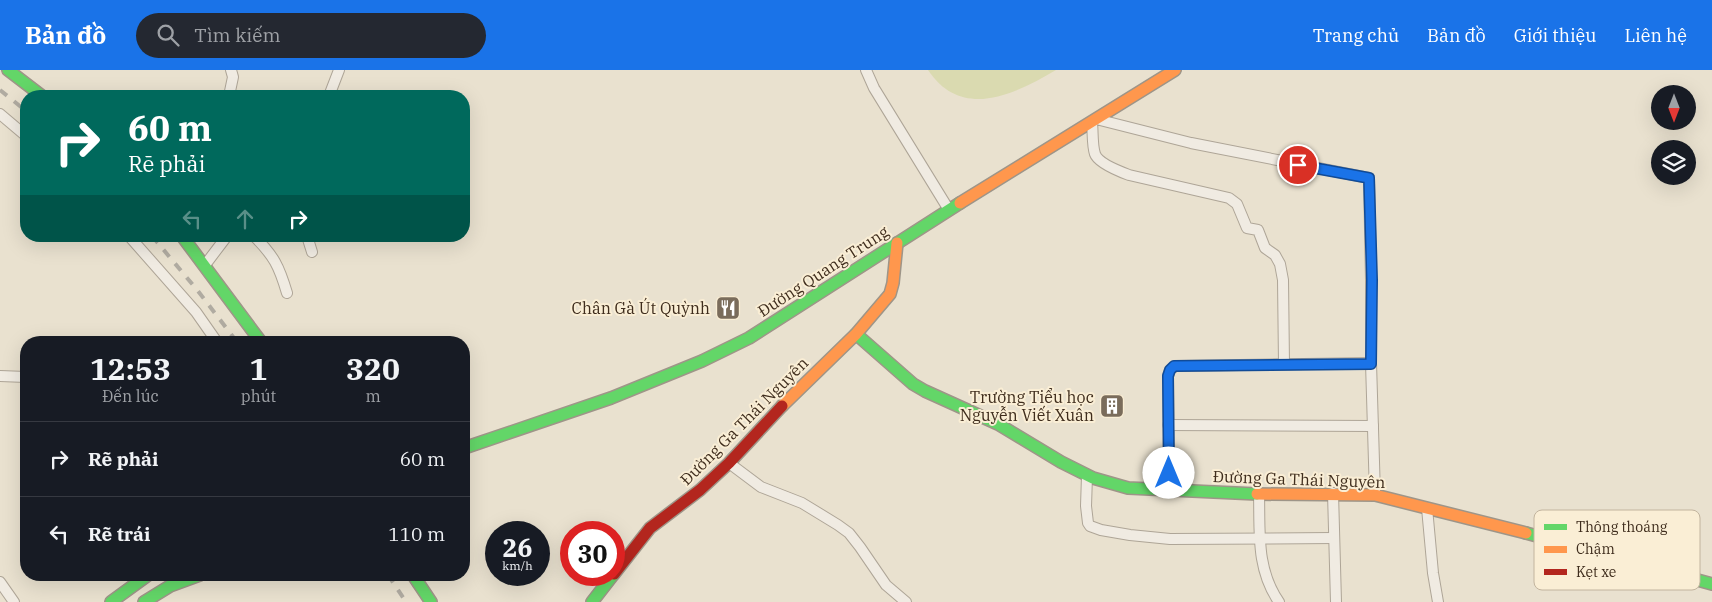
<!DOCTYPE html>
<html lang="vi">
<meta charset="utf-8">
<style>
body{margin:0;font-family:"IBM Plex Serif",serif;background:#242831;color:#f1f3f6;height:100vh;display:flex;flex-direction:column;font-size:19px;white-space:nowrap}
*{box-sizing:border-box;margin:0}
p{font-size:16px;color:#9ea1a6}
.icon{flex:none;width:28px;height:28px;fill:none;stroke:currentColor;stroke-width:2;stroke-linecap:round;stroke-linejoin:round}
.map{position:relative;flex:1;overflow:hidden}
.sheet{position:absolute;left:20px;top:266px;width:450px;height:245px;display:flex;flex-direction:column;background:#171b24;border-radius:20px;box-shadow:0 5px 20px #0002}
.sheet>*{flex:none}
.banner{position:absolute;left:20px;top:20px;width:450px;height:152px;border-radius:20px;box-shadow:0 5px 20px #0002;background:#00695c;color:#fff;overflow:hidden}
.needle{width:32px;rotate:180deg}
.controls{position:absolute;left:1651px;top:15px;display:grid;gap:10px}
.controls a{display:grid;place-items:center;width:45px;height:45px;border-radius:50%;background:#171b24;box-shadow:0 5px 20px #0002;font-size:25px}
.speed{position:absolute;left:485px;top:451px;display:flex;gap:10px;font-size:25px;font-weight:700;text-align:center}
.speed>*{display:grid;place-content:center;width:65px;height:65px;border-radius:50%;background:#171b24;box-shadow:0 5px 20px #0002;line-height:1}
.speed small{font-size:12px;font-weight:400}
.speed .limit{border:8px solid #d22;background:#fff;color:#111}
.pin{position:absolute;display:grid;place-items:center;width:42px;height:42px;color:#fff;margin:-21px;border:2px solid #fff;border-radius:50%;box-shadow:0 1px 5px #0007}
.me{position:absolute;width:55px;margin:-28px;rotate:0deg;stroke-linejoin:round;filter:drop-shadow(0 0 4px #0008)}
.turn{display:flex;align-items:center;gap:18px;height:105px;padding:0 25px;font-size:22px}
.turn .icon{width:65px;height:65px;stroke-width:2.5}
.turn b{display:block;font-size:35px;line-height:42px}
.lanes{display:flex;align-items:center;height:48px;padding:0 25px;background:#0003;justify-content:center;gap:25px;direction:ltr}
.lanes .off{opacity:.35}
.eta{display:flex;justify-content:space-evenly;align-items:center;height:85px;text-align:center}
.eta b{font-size:30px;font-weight:700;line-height:35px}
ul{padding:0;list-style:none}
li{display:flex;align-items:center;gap:15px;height:75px;padding:0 25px;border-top:1px solid #363941}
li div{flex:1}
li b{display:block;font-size:19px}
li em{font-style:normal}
header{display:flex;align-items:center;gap:30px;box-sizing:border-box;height:70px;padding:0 25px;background:#1a73e8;color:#fff}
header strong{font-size:24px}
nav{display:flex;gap:28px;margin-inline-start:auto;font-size:18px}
.search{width:350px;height:45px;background:#242831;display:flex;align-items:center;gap:12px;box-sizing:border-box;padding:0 18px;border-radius:28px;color:#9ea1a6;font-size:19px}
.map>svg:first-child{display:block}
.green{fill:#dadab0}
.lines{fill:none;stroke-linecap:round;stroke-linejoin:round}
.street-casing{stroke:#aea597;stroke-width:12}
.fast-casing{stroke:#9e9588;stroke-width:14}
.slow-casing{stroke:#9e9588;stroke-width:14}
.jam-casing{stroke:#9e9588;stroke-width:14}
.street{stroke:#f0ebe2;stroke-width:10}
.fast{stroke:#63d668;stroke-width:11}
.slow{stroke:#ff974d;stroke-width:11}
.jam{stroke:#b3261e;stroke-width:11}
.rail{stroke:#b0aba1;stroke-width:4;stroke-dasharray:9 9;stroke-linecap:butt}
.route-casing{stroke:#114b97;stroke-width:12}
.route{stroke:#1a73e8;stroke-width:9}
.labels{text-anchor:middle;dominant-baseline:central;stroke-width:4;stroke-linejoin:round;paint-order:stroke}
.street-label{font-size:16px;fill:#3f2d1d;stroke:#faeed5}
.poi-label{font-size:16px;fill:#3f2d1d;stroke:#faeed5;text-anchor:end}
.key{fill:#faeed5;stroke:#c2b49e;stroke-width:1}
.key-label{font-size:14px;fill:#3f2d1d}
</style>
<header>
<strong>Bản đồ</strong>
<div class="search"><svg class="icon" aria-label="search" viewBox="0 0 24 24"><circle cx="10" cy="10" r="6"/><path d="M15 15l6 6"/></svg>Tìm kiếm</div>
<nav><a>Trang chủ</a><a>Bản đồ</a><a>Giới thiệu</a><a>Liên hệ</a></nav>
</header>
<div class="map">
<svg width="1712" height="532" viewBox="0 0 1712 532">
<rect width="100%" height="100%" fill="#e9e1cf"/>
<path class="green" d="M928 0H1056C1015 24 962 51 928 0Z"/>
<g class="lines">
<defs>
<g id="street">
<path d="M866 0 874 18 949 140"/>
<path d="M229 26 233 7 231 0"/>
<path d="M329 26 339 0"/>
<path d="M0 44 26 66"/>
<path d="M1096 49 1191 73 1369 108 1371 210V293L1375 425"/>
<path d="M1092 52C1093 62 1092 75 1095 84 1098 93 1121 102 1129 105L1229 128 1237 134 1247 158 1258 160 1265 178 1275 185 1280 194 1283 210 1284 294"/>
<path d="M129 166 196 242 217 272"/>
<path d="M254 166C274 186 279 196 287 223"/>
<path d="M307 166 312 182"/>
<path d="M205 195 227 166"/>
<path d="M0 306 26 307"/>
<path d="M1168 355 1373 356"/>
<path d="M729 393 761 417 802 433 838 455 849 463 860 477 886 515 906 532"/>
<path d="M1087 406 1086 436 1088 453 1090 456 1101 460 1130 465 1170 469 1334 468"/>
<path d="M1169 419 1168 306 1170 300 1175 296 1371 293"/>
<path d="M1333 423 1336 532"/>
<path d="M1259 424C1260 462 1256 499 1279 532"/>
<path d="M1427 438 1433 503 1438 532"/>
<path d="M0 512 14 532"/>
</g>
<g id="fast">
<path d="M8 0 42 26"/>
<path d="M182 166 261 272"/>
<path d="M856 264 913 314 925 321 998 354 1061 392 1093 408 1128 418 1257 424"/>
<path d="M464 378 611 328 702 291 749 268 960 133"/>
<path d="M1526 463 1712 514"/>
<path d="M413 505 431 532"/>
<path d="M111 532 148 505"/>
<path d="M144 532 170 516 200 505"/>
<path d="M592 532 613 505"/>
</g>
<g id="slow">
<path d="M960 133 1175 0"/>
<path d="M782 336 856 264 890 224 893 213 897 173"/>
<path d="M1257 424 1375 425 1526 463"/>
</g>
<path id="jam" d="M614 504 650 458 700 420 729 393 782 336"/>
</defs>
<use href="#street" class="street-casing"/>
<use href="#fast" class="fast-casing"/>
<use href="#slow" class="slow-casing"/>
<use href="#jam" class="jam-casing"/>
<use href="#street" class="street"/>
<use href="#fast" class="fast"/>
<use href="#slow" class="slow"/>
<use href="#jam" class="jam"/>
<g class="rail">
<path d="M0 20 26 41"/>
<path d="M152 166 198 221 237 272"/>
<path d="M388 505 406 532"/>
</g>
</g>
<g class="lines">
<defs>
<path id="route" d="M1169 403 1168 306 1170 300 1174 296 1371 294 1372 210 1369 108 1298 95"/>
</defs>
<use href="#route" class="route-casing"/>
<use href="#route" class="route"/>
</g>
<defs>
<symbol id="restaurant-square" viewBox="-11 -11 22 22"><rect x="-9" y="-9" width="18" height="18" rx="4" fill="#7a6c5b" stroke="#faeed5"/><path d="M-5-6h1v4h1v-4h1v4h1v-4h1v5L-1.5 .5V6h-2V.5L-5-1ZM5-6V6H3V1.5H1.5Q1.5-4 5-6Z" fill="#fff"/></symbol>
<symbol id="building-square" viewBox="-11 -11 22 22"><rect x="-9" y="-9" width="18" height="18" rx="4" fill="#7a6c5b" stroke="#faeed5"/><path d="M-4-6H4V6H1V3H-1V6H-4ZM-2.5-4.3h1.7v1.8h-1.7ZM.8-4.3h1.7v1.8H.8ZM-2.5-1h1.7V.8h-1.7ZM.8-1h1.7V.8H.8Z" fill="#fff"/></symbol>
</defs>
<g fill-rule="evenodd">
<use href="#restaurant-square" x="714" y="224" width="28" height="28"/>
<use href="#building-square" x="1098" y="322" width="28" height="28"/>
</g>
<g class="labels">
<g class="street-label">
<text transform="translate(823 201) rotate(-33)">Đường Quang Trung</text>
<text transform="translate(744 351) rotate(-45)">Đường Ga Thái Nguyên</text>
<text transform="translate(1299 409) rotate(2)">Đường Ga Thái Nguyên</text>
</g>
<g class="poi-label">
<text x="710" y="238">Chân Gà Út Quỳnh</text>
<text x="1094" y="327">Trường Tiểu học<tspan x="1094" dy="18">Nguyễn Viết Xuân</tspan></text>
</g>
</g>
<rect x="1534" y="440" width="166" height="80" rx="8" class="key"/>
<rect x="1544" y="454" width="23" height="6" fill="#63d668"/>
<rect x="1544" y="476" width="23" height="7" fill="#ff974d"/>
<rect x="1544" y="499" width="23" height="6" fill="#b3261e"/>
<g class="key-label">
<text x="1576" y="462">Thông thoáng</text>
<text x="1576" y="484">Chậm</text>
<text x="1576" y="507">Kẹt xe</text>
</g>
</svg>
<div class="controls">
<a><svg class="needle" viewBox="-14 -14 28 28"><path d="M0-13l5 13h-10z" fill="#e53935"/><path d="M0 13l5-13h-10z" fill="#9ea1a6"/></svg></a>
<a><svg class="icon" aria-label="layers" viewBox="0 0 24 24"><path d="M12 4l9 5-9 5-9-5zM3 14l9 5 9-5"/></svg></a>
</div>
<div class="speed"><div>26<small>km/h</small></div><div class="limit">30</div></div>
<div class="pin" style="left:1298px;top:95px;background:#d93025"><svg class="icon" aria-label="arrive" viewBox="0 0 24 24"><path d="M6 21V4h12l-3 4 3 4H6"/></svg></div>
<svg class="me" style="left:1169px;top:403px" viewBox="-20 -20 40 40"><circle r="19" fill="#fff"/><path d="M0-13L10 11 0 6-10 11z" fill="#1a73e8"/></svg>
<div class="banner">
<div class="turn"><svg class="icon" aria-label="right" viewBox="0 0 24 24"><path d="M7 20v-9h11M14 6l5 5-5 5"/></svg><div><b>60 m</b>Rẽ phải</div></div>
<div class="lanes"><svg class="icon off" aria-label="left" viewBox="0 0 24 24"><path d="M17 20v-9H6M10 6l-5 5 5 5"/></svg><svg class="icon off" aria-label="ahead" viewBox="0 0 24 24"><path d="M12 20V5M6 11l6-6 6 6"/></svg><svg class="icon" aria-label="right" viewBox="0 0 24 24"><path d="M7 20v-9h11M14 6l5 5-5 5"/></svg></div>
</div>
<section class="sheet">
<div class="eta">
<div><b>12:53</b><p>Đến lúc</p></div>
<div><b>1</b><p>phút</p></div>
<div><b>320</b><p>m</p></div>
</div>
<ul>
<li><svg class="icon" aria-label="right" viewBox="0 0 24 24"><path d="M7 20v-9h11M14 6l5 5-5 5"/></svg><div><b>Rẽ phải</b></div><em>60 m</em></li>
<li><svg class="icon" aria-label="left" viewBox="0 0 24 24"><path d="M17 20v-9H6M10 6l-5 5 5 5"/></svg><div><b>Rẽ trái</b></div><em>110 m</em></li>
</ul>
</section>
</div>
